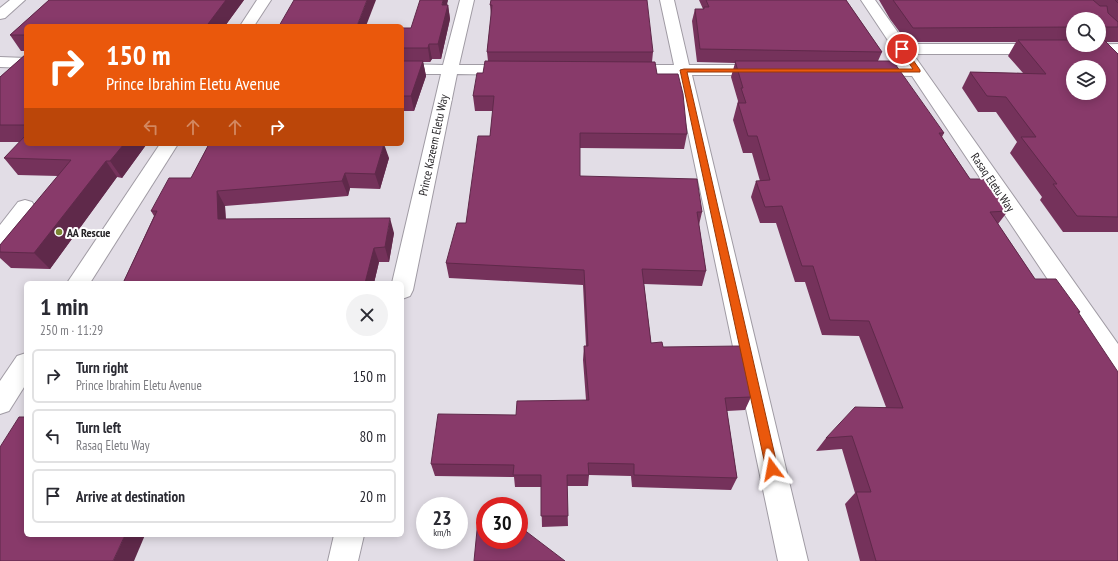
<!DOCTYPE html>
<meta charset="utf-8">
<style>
body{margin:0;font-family:"PT Sans Narrow",sans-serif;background:#f2f2f3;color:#2b2b33;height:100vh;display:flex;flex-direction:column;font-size:15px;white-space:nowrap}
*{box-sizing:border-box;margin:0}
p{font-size:13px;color:#7c7c81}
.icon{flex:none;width:22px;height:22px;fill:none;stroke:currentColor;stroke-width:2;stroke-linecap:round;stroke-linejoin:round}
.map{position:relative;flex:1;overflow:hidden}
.panel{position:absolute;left:24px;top:281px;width:380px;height:256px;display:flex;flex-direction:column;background:#fff;border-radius:6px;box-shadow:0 2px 10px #0003}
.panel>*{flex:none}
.top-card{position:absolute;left:24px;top:24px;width:380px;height:122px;border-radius:6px;box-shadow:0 2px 10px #0003;background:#ea580c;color:#fff;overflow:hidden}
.buttons{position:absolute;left:1066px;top:12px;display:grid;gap:8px}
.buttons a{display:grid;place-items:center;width:40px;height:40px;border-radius:50%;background:#fff;box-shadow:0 2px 10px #0003;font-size:20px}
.speed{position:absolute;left:416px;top:497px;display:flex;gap:8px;font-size:20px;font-weight:700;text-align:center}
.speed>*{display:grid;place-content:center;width:52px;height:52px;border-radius:50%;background:#fff;box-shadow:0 2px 10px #0003;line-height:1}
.speed small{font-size:10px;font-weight:400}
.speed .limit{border:6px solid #d22;background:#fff;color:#111}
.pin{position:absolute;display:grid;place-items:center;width:34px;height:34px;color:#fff;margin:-17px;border:2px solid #fff;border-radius:50%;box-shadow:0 1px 4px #0007}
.me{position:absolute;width:44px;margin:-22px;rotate:347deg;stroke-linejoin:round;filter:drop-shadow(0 0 3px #0008)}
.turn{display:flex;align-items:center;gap:14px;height:84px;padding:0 16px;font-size:18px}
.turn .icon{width:52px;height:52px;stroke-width:2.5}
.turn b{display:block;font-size:28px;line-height:34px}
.lanes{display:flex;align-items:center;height:38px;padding:0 16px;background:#0003;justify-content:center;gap:20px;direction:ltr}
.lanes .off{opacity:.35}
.round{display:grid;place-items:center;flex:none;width:42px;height:42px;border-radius:21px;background:#f2f2f3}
.head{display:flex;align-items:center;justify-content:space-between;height:68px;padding:0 16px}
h1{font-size:24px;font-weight:700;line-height:30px}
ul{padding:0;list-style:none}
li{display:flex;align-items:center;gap:12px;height:54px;margin:0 8px 6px;padding:0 8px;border:2px solid #e1e1e2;border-radius:6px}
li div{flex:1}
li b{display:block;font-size:15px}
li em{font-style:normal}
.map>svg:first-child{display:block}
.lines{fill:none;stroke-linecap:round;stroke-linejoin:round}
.minor-casing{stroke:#a09ba4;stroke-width:2}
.major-casing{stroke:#a09ba4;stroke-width:2}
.minor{fill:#fff;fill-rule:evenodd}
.major{fill:#fff;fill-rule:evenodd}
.wall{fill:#75325b;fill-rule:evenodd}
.shaded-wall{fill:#5f294a}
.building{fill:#883a6a;stroke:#5f294a;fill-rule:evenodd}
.route{fill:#ea580c;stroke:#983908}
.poi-dot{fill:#7a8532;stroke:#fff;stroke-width:1.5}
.labels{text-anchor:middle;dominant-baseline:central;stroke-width:4;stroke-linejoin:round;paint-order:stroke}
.street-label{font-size:12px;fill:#262427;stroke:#fff}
.poi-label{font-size:12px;font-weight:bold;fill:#262427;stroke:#fff;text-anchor:start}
</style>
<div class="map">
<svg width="1118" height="561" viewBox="0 0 1118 561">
<rect width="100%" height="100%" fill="#e2dde6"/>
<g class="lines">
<defs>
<g id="minor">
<path d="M257 0H271L254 26H240Z"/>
<path d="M460 0H474L459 65H513L519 67 521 70 519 73 513 75 457 74 413 290 410 296 402 299V283H392L441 74H402V64L443 65Z"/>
<path d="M660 0H674L689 65H763L769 67 771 70 769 73 763 75H692L808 561H778L676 75H627L621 73 619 70 621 67 627 65H674Z"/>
<path d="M861 0H875L906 44H1043L1048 46 1051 49 1048 52 1043 54H913L1118 344V374L1109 371 912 76 869 75 863 73 861 70 863 67 869 65 905 66Z"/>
<path d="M1118 44V54H1083L1078 52 1075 49 1078 46 1081 45Z"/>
<path d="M0 57 26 58V68L0 67Z"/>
<path d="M160 144H178L90 283H67Z"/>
<path d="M25 200 32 202 35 207 7 244 0 247V225L18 202Z"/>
<path d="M26 353V384L9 411 0 414V381L17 356Z"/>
<path d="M334 535H364L358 561H328Z"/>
</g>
<path id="major" d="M10 0H25L5 18 0 19V8Z"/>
</defs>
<use href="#minor" class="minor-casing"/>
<use href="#major" class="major-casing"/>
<use href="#minor" class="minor"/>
<use href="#major" class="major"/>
</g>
<g class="wall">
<path d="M49 0H244L225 26H26V51H21L10 35Z"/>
<path d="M448 0 446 5H448L450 19 441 59H432L430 62H423L426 76 414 111H402V28H411Z"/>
<path d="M491 0 653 52 652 62 657 74 687 134 684 149 580 148V176L702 212 699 225 706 271 702 286 644 284 651 343 663 347 751 397 745 410 727 411 737 478 731 490 632 487 631 476 589 475 588 486H567L568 526 542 527 541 487H515L514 477 435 476 431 464 516 415 586 400 583 360 584 346H586L583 285 449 278 446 263 466 223 490 136 493 111H475L473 96 483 73 488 61 487 52 491 16 490 5Z"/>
<path d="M699 0H846L882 52 878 61 944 133 942 137 970 179 1008 211 998 224 1035 279 1080 312 1079 314 1118 561H860L845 504 855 493 842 449 816 451 826 438 886 407 859 336 822 335 805 282H795L776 223H760L751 197 756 181H760L752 153H743L733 120 738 101 731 77 735 63 697 62 692 21 695 9H703Z"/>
<path d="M879 0H1118V42H1105L1118 54V232H1063L1040 200 1042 197 1010 153 1017 142 996 112H978L962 88 970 72 1023 73 1008 56 1016 42H907L890 19ZM1073 19H1099V45H1073Z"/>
<path d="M26 54V144L146 145 122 178 117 177 50 269 11 268 0 258V245L58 176 18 175 4 158 20 142H0V77Z"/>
<path d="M209 144H360L389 158 380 189 350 188 348 196 225 206 226 219 394 233 389 262H379L374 283H123L154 216 151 211 191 178Z"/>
</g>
<g class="shaded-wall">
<path d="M226 0H244L225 26H209L208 24Z"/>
<path d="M367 0H376L366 26H357Z"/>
<path d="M443 0H448L444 19 442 5Z"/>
<path d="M448 5 450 19 441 59 438 44Z"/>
<path d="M429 44 432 59 430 62 428 48Z"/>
<path d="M423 61 426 76 414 111 411 96Z"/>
<path d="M124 144H145L146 145 122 178 110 161Z"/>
<path d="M384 144 389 158 380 189 375 174Z"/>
<path d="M106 161 117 177 50 269 34 253Z"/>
<path d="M345 173 350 188 348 196 342 181Z"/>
<path d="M217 191 225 206 226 234 218 219Z"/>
<path d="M390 218 394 233 389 262 385 247Z"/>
<path d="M374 248 379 262 374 283H365Z"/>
<path d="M125 535H145L134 561H113Z"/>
</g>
<g class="building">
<path d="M49 0H226L208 24H218L216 26H26V35H10Z"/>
<path d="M294 0H367L357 26H279Z"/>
<path d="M420 0H443L442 5H448L438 44H429L428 48H402V28H411Z"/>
<path d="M491 0H647L653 52H487L492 5H490Z"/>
<path d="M706 0H846L882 52 700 49 695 9H704V7H709Z"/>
<path d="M893 0H1093L1100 6H1107L1108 13 1118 22V27H1099V19H1073V27L913 28Z"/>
<path d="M1115 0H1118V3Z"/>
<path d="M1018 40H1073V45H1099V40H1104L1118 54V217L1077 216 1053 184H1057L1021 137H1036L1006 97 987 96 970 72 1046 74ZM1073 67H1099V93H1073Z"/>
<path d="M26 54V125H0V77Z"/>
<path d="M402 61H423L411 96H402Z"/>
<path d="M485 61 655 62 657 74H678L683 94 687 134 580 133V176L697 179 702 212H697L706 271 642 269 651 343 662 342 663 347 740 346 751 397 725 398 737 478 634 475V464L588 463 589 475H567L568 516H541V475H513L514 465 431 464 438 414 516 415 517 401 589 400 584 346H588L584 270 446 263 457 223H466L478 136H490L494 96H473L477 73H483Z"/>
<path d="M735 61H893L944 133H939L970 179H985L1008 211 990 212 1035 279H1056L1080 312H1078L1118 372V561H876L856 492H871L852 436 826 438 855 407 903 408 869 321 830 320 813 266H802L782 206 765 207 756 181 770 180 757 136H748L738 103H746L741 88H743Z"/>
<path d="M26 135V144H124L110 161H106L34 253 0 252V245L71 160 4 158Z"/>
<path d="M209 144H356L355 145 384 144 375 174 345 173 342 181 217 191 218 219 390 218 385 247 374 248 365 283H123L157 211H151L169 178H191Z"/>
<path d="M19 417H26V535H125L113 561H0V447Z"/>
<path d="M478 520H485V540H519V526L565 561H474Z"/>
</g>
<path class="route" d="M900 47H904L920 70V72H687L778 469 776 473 772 474 768 473 766 469 680 70 684 69H913L899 49Z"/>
<circle class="poi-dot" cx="59" cy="232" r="4"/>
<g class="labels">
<g class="street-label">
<text transform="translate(433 145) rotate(-78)">Prince Kazeem Eletu Way</text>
<text transform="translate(993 182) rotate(56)">Rasaq Eletu Way</text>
</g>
<g class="poi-label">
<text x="67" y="232">AA Rescue</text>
</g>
</g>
</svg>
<div class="buttons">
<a><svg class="icon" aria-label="search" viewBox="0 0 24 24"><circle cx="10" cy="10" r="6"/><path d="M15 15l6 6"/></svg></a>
<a><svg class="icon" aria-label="layers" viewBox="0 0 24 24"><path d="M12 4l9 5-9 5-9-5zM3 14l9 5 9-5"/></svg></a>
</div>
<div class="speed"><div>23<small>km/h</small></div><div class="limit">30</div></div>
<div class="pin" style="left:902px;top:49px;background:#d93025"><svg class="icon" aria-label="arrive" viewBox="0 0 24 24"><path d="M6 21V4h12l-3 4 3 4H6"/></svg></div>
<svg class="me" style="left:772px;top:469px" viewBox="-20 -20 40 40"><path d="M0-17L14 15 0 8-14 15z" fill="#ea580c" stroke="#fff" stroke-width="4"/></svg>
<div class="top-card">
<div class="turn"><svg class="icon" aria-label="right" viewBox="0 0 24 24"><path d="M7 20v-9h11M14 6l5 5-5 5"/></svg><div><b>150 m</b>Prince Ibrahim Eletu Avenue</div></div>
<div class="lanes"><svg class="icon off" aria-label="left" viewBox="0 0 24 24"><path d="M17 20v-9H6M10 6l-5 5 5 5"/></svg><svg class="icon off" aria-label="ahead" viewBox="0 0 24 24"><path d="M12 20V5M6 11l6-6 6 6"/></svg><svg class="icon off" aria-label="ahead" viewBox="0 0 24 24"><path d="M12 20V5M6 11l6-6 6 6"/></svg><svg class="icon" aria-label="right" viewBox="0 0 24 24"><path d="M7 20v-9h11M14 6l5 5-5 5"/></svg></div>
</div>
<section class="panel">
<div class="head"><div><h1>1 min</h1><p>250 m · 11:29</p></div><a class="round"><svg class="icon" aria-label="close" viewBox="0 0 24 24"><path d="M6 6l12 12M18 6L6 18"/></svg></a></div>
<ul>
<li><svg class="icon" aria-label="right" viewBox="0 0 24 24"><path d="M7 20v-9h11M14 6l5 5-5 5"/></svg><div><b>Turn right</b><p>Prince Ibrahim Eletu Avenue</p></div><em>150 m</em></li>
<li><svg class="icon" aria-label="left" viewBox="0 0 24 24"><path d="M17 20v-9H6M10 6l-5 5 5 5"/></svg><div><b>Turn left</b><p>Rasaq Eletu Way</p></div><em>80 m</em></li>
<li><svg class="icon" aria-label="arrive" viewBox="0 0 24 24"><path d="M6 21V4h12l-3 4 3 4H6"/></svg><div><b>Arrive at destination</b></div><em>20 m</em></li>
</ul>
</section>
</div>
